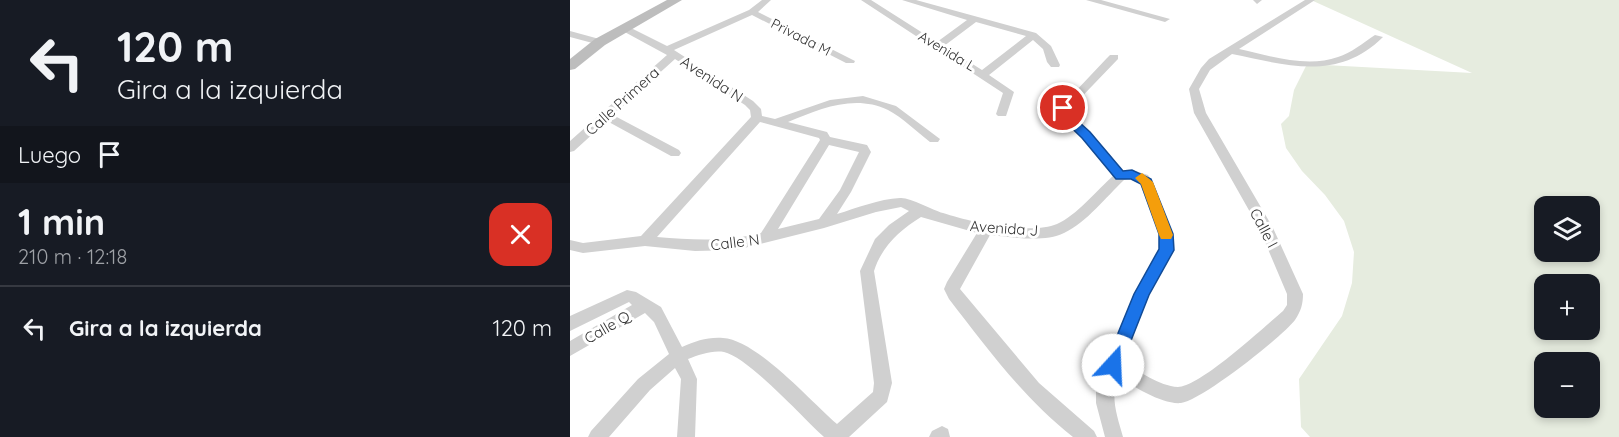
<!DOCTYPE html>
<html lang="es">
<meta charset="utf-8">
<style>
body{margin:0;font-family:Quicksand,sans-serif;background:#242831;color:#f1f3f6;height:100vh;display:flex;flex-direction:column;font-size:22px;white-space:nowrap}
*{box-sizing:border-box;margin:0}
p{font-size:20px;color:#9ea1a6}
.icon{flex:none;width:33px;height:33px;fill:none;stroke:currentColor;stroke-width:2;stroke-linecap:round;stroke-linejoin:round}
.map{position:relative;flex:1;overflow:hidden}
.sheet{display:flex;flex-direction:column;background:#171b24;width:570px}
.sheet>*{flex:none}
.guide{background:#171b24;color:#f1f3f6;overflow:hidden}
.fabs{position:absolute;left:964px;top:196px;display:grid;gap:12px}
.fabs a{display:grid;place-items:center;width:66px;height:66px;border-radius:12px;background:#171b24;box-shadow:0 3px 9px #0003;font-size:30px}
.pin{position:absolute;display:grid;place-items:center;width:51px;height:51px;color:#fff;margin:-26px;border:3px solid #fff;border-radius:50%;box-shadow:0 2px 6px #0007}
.me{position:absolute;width:66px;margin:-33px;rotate:20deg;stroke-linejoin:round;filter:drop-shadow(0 0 4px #0008)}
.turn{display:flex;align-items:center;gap:21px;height:126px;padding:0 18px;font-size:27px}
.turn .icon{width:78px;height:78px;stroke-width:2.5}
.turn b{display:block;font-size:42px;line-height:51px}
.then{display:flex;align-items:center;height:57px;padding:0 18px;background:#0003;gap:12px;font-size:22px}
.round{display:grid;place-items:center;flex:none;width:63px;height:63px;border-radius:18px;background:#242831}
.head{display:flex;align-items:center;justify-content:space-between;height:102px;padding:0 18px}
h1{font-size:36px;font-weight:700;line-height:45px}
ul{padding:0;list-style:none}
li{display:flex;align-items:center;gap:18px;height:84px;padding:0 18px;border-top:2px solid #363941}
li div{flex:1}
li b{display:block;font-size:22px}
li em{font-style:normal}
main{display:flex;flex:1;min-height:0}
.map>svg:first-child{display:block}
.green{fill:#e6ecdf;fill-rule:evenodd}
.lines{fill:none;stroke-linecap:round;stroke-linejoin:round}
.street{fill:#d0d0d0;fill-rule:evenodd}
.secondary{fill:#bdbdbd;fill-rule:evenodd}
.route{fill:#1a73e8;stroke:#114b97;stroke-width:1.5}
.slow{fill:#f59e0b}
.labels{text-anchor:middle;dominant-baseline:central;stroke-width:6;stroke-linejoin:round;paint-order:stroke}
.far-street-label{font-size:14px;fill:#333;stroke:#fff}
.street-label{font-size:15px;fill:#333;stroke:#fff}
</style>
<main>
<section class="sheet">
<div class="guide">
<div class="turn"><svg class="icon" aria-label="left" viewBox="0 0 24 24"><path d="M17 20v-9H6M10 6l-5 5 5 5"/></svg><div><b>120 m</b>Gira a la izquierda</div></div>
<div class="then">Luego<svg class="icon" aria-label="arrive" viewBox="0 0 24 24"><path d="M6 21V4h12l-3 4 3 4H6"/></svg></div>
</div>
<div class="head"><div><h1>1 min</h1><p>210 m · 12:18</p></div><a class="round" style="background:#d93025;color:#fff"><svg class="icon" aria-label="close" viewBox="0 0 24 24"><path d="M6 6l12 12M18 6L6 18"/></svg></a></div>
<ul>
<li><svg class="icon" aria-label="left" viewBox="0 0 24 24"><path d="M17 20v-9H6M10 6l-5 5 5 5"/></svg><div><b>Gira a la izquierda</b></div><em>120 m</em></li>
</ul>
</section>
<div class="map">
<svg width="1049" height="437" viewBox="0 0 1049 437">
<rect width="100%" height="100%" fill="#fff"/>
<path class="green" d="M741 0H1049V437H740L731 427 729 379 772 316 782 283 784 252 774 221 755 195 732 171 716 148 711 124 719 116 724 90 737 64 902 73ZM975 207H1020V252H975ZM975 285H1020V330H975ZM975 363H1020V408H975Z"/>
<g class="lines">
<g class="street">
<path d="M192 0H201L188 12 285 61 284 63H276L182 15 104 50 183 101 191 109 192 116 205 119 260 100 293 96 326 106 370 139 368 142H360C346 131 333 118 318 110 284 94 250 109 218 122L257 132 260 137 297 145 301 152 281 192 267 214C287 208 309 199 330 198 340 197 362 210 373 213 400 222 460 235 487 224 506 216 527 190 543 176L512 138 486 112 537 58 540 55H548V59L498 111 520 132 553 171 562 170 578 175 580 178 603 234V250L579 295 553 362C569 371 589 386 608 387 630 387 694 327 713 311L717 305V294L689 228 624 113 619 89 631 68 639 59 735 0H745L669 49C700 56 737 68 768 57 781 53 793 43 805 35L813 37C768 82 716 65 662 54L640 70 629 89 636 113 703 228 733 294C733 304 731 311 725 320 712 337 631 401 611 403 593 405 563 386 548 377 540 397 547 416 553 437H535L526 403V387L564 294 589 250V234L569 181 562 178 554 180C536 197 517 222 494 233 473 243 443 237 420 235L390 289 469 383 524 431 527 437H503C454 399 417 348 379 299L374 289 377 282 407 233 351 217C330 230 312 246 304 271L322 383 317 402 279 437H254C233 418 178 357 154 352 142 350 129 355 118 359L127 379 125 437H107L111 379 105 368 80 390 39 437H18L21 431 68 379 99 354 84 322 75 313 0 356V341L62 305 59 302 0 331V316L57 290 66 292 91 307 112 347C126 341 137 337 153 338 187 340 240 401 267 424L303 392 304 383 290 271 305 239 319 225 339 211 331 207 306 212 254 228 166 250 125 251 75 246 13 253 0 250V240L13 243 71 236 181 117 180 110 175 105 105 59 43 115 109 150 111 153 109 156H101L37 121 4 151 0 152V141L97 55 51 30V26H57L97 46 179 10ZM190 122 249 138 250 140 191 233C156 242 123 240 87 237ZM259 145 289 152 270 190 249 219 208 229Z"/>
<path d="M291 0H301L367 42 397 20 332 0H346L466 33 481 46 490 65 489 67H481L477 62 473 49 463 40 419 75 444 92 436 116H428L426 114 433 93ZM406 22 456 36 412 70 374 46Z"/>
<path d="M516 0H531L600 19 595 22Z"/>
<path d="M683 0H692L687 4Z"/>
<path d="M0 31 33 40 35 42 30 45 0 37Z"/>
<path d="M372 426 378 429 380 437H359L362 431Z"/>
</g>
<path class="secondary" d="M97 0H112L35 45 5 69 0 70V59L25 39Z"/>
</g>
<path class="route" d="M493 105 497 106 498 112 520 132 553 171 562 170 581 179 603 234 604 250 579 295 549 371 543 373 538 371 535 365 564 294 589 249V234L571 184 561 179H546L512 138 488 115 487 108Z"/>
<path class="slow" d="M572 173 583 182 603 235 601 239H591L589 235 571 184 565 178Z"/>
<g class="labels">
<g class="far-street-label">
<text transform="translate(231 37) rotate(27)">Privada M</text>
<text transform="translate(377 51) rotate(31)">Avenida L</text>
</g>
<g class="street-label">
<text transform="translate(142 79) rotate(33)">Avenida N</text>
<text transform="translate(52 101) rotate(-42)">Calle Primera</text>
<text transform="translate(434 228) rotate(4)">Avenida J</text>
<text transform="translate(694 228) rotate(62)">Calle I</text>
<text transform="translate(165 242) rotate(-7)">Calle N</text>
<text transform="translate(37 327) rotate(-30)">Calle Q</text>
</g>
</g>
</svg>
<div class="fabs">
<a><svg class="icon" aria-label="layers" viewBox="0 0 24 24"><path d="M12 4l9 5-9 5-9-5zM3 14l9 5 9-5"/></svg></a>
<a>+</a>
<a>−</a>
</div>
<div class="pin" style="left:493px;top:108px;background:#d93025"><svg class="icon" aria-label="arrive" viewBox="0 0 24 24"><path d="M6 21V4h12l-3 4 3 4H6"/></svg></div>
<svg class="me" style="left:543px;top:365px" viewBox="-20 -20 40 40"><circle r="19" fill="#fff"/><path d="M0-13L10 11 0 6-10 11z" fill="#1a73e8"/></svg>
</div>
</main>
